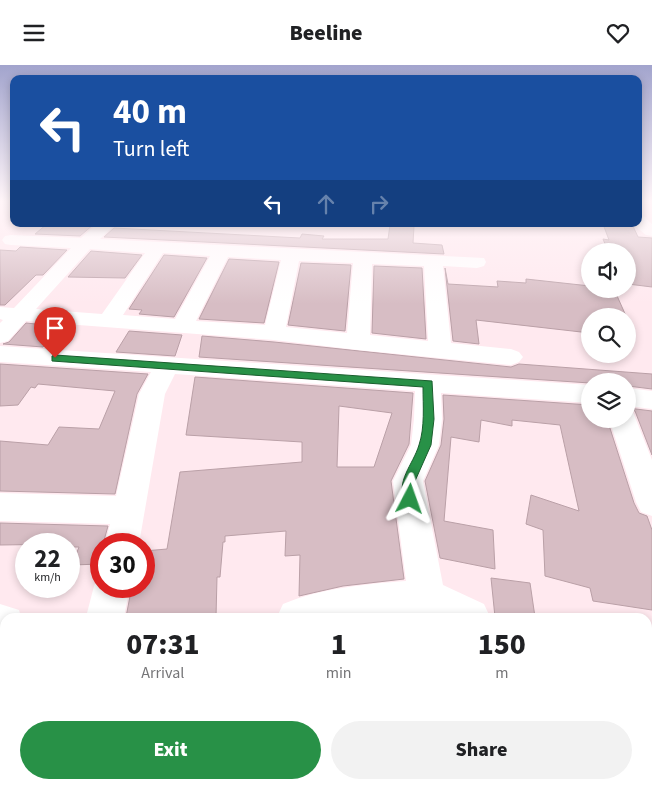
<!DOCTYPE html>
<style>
body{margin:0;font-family:"Source Sans 3",sans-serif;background:#f2f2f2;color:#202124;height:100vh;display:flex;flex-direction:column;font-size:19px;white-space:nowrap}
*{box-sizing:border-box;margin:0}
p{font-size:16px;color:#757577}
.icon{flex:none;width:28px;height:28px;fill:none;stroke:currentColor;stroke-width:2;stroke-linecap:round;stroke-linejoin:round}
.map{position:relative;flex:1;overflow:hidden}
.drawer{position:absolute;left:0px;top:548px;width:652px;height:176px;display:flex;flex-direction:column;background:#fff;border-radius:15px 15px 0 0;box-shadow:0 2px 8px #0003}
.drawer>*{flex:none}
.top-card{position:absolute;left:10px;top:10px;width:632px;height:152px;border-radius:10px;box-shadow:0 2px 8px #0003;background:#1a4fa0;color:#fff;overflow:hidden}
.tools{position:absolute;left:581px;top:178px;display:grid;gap:10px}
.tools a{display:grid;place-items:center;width:55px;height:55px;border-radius:50%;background:#fff;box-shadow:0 2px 8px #0003;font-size:25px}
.speed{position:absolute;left:15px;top:468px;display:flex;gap:10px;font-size:25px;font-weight:700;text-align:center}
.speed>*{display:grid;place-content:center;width:65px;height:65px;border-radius:50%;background:#fff;box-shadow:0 2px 8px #0003;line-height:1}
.speed small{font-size:12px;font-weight:400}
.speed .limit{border:8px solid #d22;background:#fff;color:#111}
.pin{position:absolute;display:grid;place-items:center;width:42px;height:42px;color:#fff;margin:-51px -21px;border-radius:50% 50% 50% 0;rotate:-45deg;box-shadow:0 0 5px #0007}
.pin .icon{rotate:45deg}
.me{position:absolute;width:55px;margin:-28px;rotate:4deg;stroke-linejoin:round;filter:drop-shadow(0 0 4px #0008)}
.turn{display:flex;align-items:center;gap:18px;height:105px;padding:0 20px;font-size:22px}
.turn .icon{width:65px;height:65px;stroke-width:2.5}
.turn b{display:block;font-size:35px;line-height:42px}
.lanes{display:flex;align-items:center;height:48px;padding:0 20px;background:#0003;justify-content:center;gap:25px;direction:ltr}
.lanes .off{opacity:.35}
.eta{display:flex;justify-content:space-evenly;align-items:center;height:85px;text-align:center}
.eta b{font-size:30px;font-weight:800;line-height:35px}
.primary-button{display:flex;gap:10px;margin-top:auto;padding:10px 20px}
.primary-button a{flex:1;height:58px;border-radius:30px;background:#289147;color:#fff;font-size:20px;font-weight:800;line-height:58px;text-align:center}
.primary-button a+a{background:#f2f2f2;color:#202124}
header{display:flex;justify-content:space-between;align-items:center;height:65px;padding:0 20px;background:#fff;font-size:22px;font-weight:800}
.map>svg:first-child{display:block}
.building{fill:#d7bdc4;stroke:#baa0a7;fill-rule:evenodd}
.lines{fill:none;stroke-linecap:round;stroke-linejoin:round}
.minor{fill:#fff;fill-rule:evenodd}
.route{fill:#289147;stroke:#1a5e2e}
</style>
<header><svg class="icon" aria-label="menu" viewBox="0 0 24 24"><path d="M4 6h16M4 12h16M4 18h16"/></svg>Beeline<svg class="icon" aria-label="heart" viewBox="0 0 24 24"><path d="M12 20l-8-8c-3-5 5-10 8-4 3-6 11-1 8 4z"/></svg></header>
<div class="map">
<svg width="652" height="723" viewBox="0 0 652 723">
<rect width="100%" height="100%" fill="#ffe9ef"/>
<g class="building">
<path d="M47 159H94L80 171 35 169Z"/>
<path d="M603 159H632L638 172 652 173V222L628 219V186H608L603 174 609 175Z"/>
<path d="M390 160 414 161 413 178 442 180 444 189 104 172 114 163 300 173 302 169 324 171 322 174H388Z"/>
<path d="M20 182 67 185 43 210H36L5 240H0V185L16 186Z"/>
<path d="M91 186 142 190 125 213 68 212Z"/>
<path d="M164 190 207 193 174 252 139 249 142 245 129 244Z"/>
<path d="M229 194 279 197 264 258 199 254Z"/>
<path d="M301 198 351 200 345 266 288 260Z"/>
<path d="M374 201 422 203 426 274 372 268Z"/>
<path d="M445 203 448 219 498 222 497 216 526 218V214L590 221V224H614L626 251H590V268L476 255 479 279 453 276Z"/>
<path d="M26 258 55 261 45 272 51 273 43 282 3 279 9 277Z"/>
<path d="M129 266 182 270 175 291 116 287Z"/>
<path d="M202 271 274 277 511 302 519 299 652 309V324L628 321V316H590V318L199 292Z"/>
<path d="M0 299 148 309 137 329 115 429 0 426V376L48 380 59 362 99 364 115 326 38 319 35 323 31 322 18 340 0 341Z"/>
<path d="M195 312 413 328 409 379 391 416 404 514 343 521 299 531 300 490 285 491 286 466 225 471V477H223L220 512H217L216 552H126L132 521H144V486L167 484 180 407 302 397V377L186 370ZM339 341 392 348 374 402H337Z"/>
<path d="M443 330 590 340V354H607L634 438 639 448 647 451 652 465V545L593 536 590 523 545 511 543 465 526 459 531 430 579 446 560 360 512 355V361L481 355 479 377 451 372 444 456 493 465 495 504 440 493 425 416 441 380 444 354Z"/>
<path d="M628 343 652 346V390L635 346Z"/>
<path d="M0 458 108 461 103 479H101V499L72 500 79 482H69V479L0 480Z"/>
<path d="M491 513 530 518 535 552H495Z"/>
</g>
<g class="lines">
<g class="minor">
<path d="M639 150 645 152 652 159V171L646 170 634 160 639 159Z"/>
<path d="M97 159H115L100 174 484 193 486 197 484 201 477 203 443 201 451 278 511 284 519 287 523 292 519 297 511 300 358 285 274 275 26 256 8 276 0 278V258L3 255 0 254V242L14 243 71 183 11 180 5 179 2 175 5 171 11 170 81 173ZM90 184 145 188 102 249 36 244ZM163 188 210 191 175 254 123 250ZM228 192 281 195 265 260 196 256ZM299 196 353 198 347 268 286 262ZM372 199 424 201 428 276 370 270Z"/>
<path d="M0 281 590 320V338L441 328 442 354 439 380 423 416 443 520 484 539 490 552H430L426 551 406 552H277L283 539C321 523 366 519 406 516L393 416 411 380 414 354 415 326 175 309 165 329 139 479H105L110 459 0 456V428L116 431 139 329 151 307 0 297Z"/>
<path d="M628 323 652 326V344L628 341Z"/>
<path d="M628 345 633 347 652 395V451L641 447 636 437 609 354H628Z"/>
<path d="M101 507V521H130L124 552H86L94 521Z"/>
<path d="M0 539 19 545 21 552H5V578L0 577Z"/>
<path d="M162 719H208V723H160Z"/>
<path d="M532 719H578L579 723H531Z"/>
</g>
</g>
<linearGradient id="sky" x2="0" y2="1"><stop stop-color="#a2a4cd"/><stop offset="0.57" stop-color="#fff5f8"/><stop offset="1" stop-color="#fff5f8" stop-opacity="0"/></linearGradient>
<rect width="652" height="239" fill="url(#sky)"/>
<path class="route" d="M55 290 432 316 434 354 431 380 415 416 416 434 414 438 410 439 405 438C395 416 413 400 419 380 425 362 423 341 423 322L52 296V291Z"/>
</svg>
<div class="tools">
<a><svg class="icon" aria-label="sound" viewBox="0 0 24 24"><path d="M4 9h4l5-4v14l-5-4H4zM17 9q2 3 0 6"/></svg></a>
<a><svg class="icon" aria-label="search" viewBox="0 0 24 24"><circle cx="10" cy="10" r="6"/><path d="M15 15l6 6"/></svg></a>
<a><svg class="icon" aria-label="layers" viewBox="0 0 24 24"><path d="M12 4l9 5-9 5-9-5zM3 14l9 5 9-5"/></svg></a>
</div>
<div class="speed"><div>22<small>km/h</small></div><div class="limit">30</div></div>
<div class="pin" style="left:55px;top:293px;background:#d93025"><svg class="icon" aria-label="arrive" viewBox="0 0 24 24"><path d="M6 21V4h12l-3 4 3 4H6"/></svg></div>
<svg class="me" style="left:410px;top:434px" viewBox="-20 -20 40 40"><path d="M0-17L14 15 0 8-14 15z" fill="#289147" stroke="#fff" stroke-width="4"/></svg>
<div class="top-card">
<div class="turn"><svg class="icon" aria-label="left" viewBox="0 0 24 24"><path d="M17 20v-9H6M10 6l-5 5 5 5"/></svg><div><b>40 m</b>Turn left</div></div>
<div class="lanes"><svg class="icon" aria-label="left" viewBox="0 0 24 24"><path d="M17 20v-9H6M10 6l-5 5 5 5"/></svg><svg class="icon off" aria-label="ahead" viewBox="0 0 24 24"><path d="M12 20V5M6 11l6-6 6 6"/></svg><svg class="icon off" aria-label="right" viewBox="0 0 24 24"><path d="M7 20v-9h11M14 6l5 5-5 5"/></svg></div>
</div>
<section class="drawer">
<div class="eta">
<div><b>07:31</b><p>Arrival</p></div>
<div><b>1</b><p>min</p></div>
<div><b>150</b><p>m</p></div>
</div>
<div class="primary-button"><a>Exit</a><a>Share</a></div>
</section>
</div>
